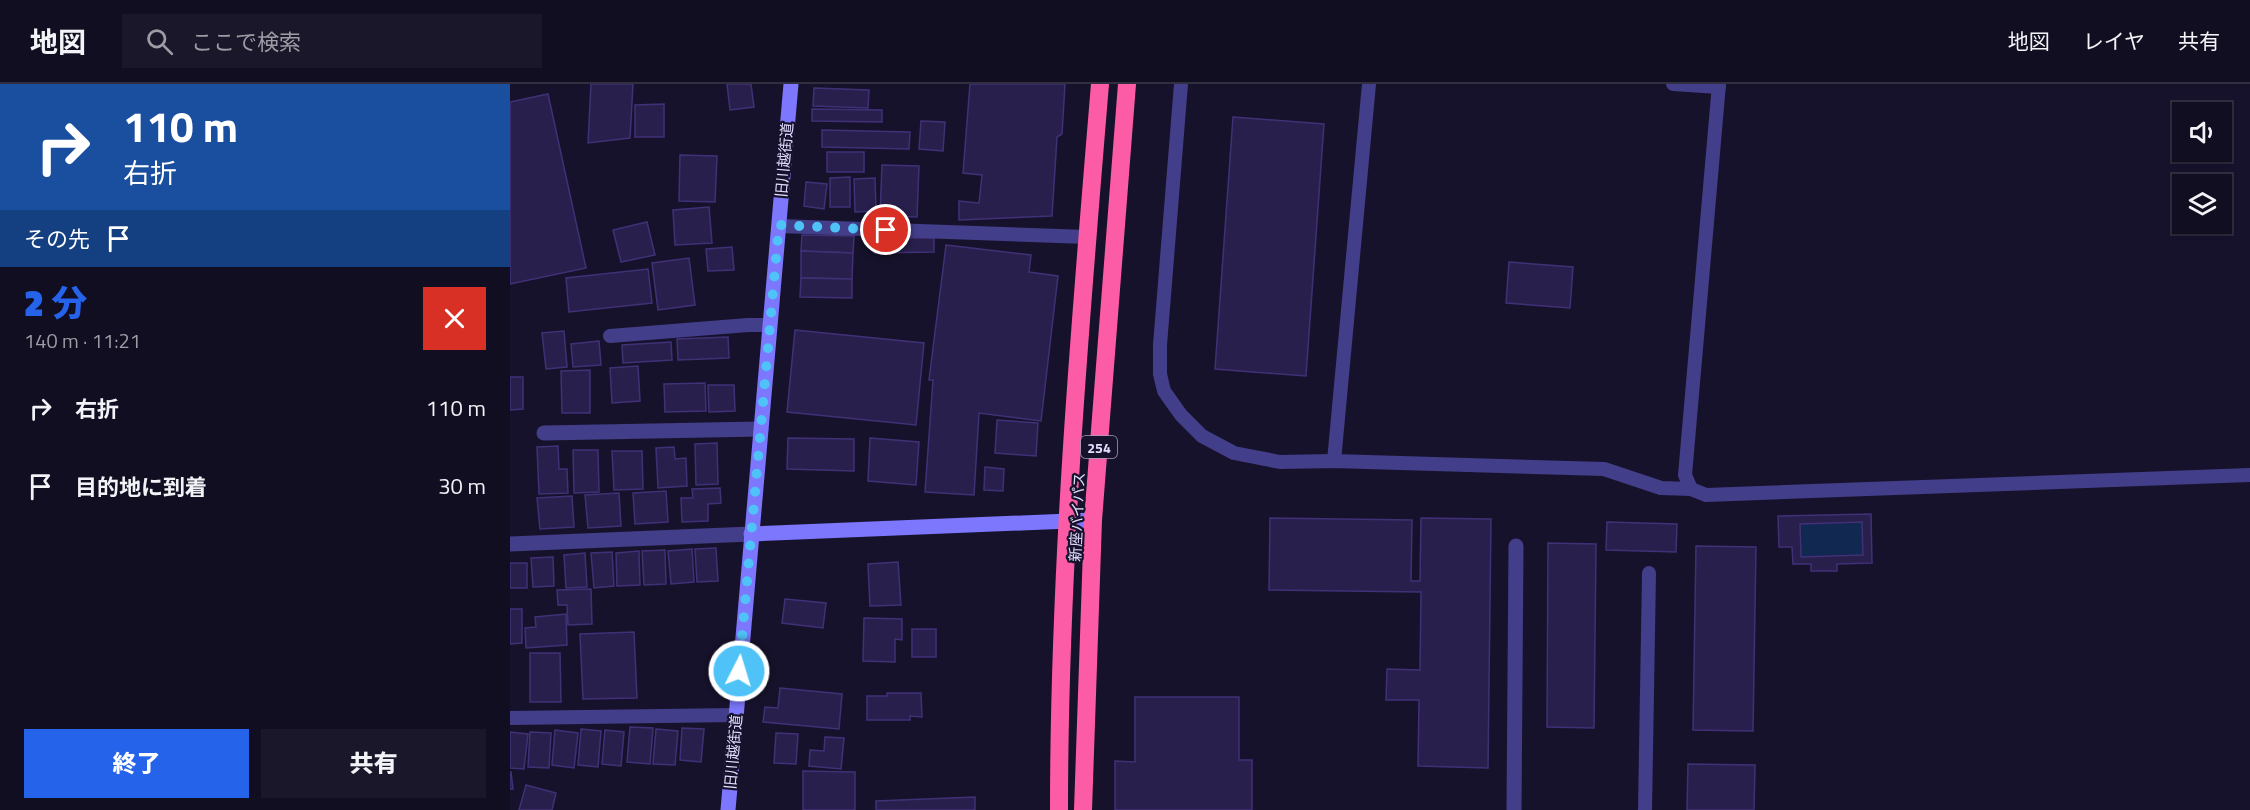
<!DOCTYPE html>
<html lang="ja">
<meta charset="utf-8">
<style>
body{margin:0;font-family:"Titillium Web","Noto Sans JP",sans-serif;background:#1a172a;color:#f1f3f6;height:100vh;display:flex;flex-direction:column;font-size:22px;white-space:nowrap}
*{box-sizing:border-box;margin:0}
p{font-size:20px;color:#9c9ca5}
.icon{flex:none;width:33px;height:33px;fill:none;stroke:currentColor;stroke-width:2;stroke-linecap:round;stroke-linejoin:round}
.map{position:relative;flex:1;overflow:hidden}
.side{display:flex;flex-direction:column;background:#110e21;width:510px}
.side>*{flex:none}
.banner{background:#1a4fa0;color:#fff;overflow:hidden}
.buttons{position:absolute;left:1662px;top:18px;display:grid;gap:12px}
.buttons a{display:grid;place-items:center;width:60px;height:60px;border-radius:0px;background:#110e21;box-shadow:0 2px 4px #0004,0 0 0 2px #302e3f;font-size:30px}
.pin{position:absolute;display:grid;place-items:center;width:51px;height:51px;color:#fff;margin:-26px;border:3px solid #fff;border-radius:50%;box-shadow:0 2px 6px #0007}
.me{position:absolute;width:66px;margin:-33px;rotate:5deg;stroke-linejoin:round;filter:drop-shadow(0 0 4px #0008)}
.turn{display:flex;align-items:center;gap:21px;height:126px;padding:0 24px;font-size:27px}
.turn .icon{width:78px;height:78px;stroke-width:2.5}
.turn b{display:block;font-size:42px;line-height:51px}
.then{display:flex;align-items:center;height:57px;padding:0 24px;background:#0003;gap:12px;font-size:22px}
.round{display:grid;place-items:center;flex:none;width:63px;height:63px;border-radius:0px;background:#1a172a}
.summary{display:flex;align-items:center;justify-content:space-between;height:102px;padding:0 24px}
h1{font-size:36px;font-weight:800;line-height:45px;color:#2563eb}
.cta{display:flex;gap:12px;margin-top:auto;padding:12px 24px}
.cta a{flex:1;height:69px;border-radius:0px;background:#2563eb;color:#fff;font-size:24px;font-weight:800;line-height:69px;text-align:center}
.cta a+a{background:#1a172a;color:#f1f3f6}
ul{padding:0;list-style:none}
li{display:flex;align-items:center;gap:18px;height:78px;padding:0 24px}
li div{flex:1}
li b{display:block;font-size:22px}
li em{font-style:normal}
header{display:flex;align-items:center;gap:36px;box-sizing:border-box;height:84px;padding:0 30px;background:#110e21;border-bottom:2px solid #302e3f}
header strong{font-size:28px}
nav{display:flex;gap:33px;margin-inline-start:auto;font-size:21px}
.search{width:420px;height:54px;background:#1a172a;display:flex;align-items:center;gap:15px;box-sizing:border-box;padding:0 21px;border-radius:0px;color:#9c9ca5;font-size:22px}
main{display:flex;flex:1;min-height:0}
.map>svg:first-child{display:block}
.water{fill:#112851}
.building{fill:#281f4c;stroke:#403177;stroke-width:1.5;fill-rule:evenodd}
.lines{fill:none;stroke-linecap:round;stroke-linejoin:round}
.lane{stroke:#433e89;stroke-width:14}
.street{stroke:#433e89;stroke-width:15}
.secondary{stroke:#7c77fc;stroke-width:15}
.highway{stroke:#fb5ca5;stroke-width:18}
.route{stroke:#4fc3f7;stroke-width:10;stroke-dasharray:0 18}
.labels{text-anchor:middle;dominant-baseline:central;stroke-width:4.5;stroke-linejoin:round;paint-order:stroke}
.shield{fill:#17122c;stroke:#a5a0bf;stroke-width:1.5}
.shield-label{font-size:14px;font-weight:bold;fill:#e2ddfe}
.street-label{font-size:15px;fill:#e2ddfe;stroke:#17122c}
</style>
<header>
<strong>地図</strong>
<div class="search"><svg class="icon" aria-label="search" viewBox="0 0 24 24"><circle cx="10" cy="10" r="6"/><path d="M15 15l6 6"/></svg>ここで検索</div>
<nav><a>地図</a><a>レイヤ</a><a>共有</a></nav>
</header>
<main>
<section class="side">
<div class="banner">
<div class="turn"><svg class="icon" aria-label="right" viewBox="0 0 24 24"><path d="M7 20v-9h11M14 6l5 5-5 5"/></svg><div><b>110 m</b>右折</div></div>
<div class="then">その先<svg class="icon" aria-label="arrive" viewBox="0 0 24 24"><path d="M6 21V4h12l-3 4 3 4H6"/></svg></div>
</div>
<div class="summary"><div><h1>2 分</h1><p>140 m · 11:21</p></div><a class="round" style="background:#d93025;color:#fff"><svg class="icon" aria-label="close" viewBox="0 0 24 24"><path d="M6 6l12 12M18 6L6 18"/></svg></a></div>
<ul>
<li><svg class="icon" aria-label="right" viewBox="0 0 24 24"><path d="M7 20v-9h11M14 6l5 5-5 5"/></svg><div><b>右折</b></div><em>110 m</em></li>
<li><svg class="icon" aria-label="arrive" viewBox="0 0 24 24"><path d="M6 21V4h12l-3 4 3 4H6"/></svg><div><b>目的地に到着</b></div><em>30 m</em></li>
</ul>
<div class="cta"><a>終了</a><a>共有</a></div>
</section>
<div class="map">
<svg width="1740" height="726" viewBox="0 0 1740 726">
<rect width="100%" height="100%" fill="#17122c"/>
<path class="water" d="M1352 438 1353 471 1291 473 1290 440Z"/>
<g class="building">
<path d="M81 0H123L120 54 78 59Z"/>
<path d="M217 0H241L244 23 220 26Z"/>
<path d="M460 0H555L552 50 547 53 542 132 449 136V117L469 119 472 91 453 89Z"/>
<path d="M304 4 359 6 358 24 303 22Z"/>
<path d="M38 10 76 184 0 200V18Z"/>
<path d="M154 20V53H125V21Z"/>
<path d="M302 25 372 26V38L302 37Z"/>
<path d="M723 33 814 40 796 292 705 285Z"/>
<path d="M411 37 435 38 433 67 409 65Z"/>
<path d="M312 46 400 48 399 65 312 63Z"/>
<rect x="317" y="68" width="37" height="20"/>
<path d="M170 71 207 72 205 118 169 117Z"/>
<path d="M372 81 409 82 407 133 370 132Z"/>
<path d="M340 93V123H320V94Z"/>
<path d="M365 94 366 127 345 128 344 95Z"/>
<path d="M296 98 317 100 314 125 294 122Z"/>
<path d="M199 123 202 159 165 161 163 126Z"/>
<path d="M137 138 145 171 111 178 103 146Z"/>
<path d="M292 151 344 152 343 169 291 167Z"/>
<path d="M364 154H424V168L364 169Z"/>
<path d="M436 161 521 171 519 188 548 192 531 337 469 329 464 411 415 408 423 296H419Z"/>
<path d="M222 163 224 186 198 187 196 165Z"/>
<path d="M291 167 343 169 342 195 291 194Z"/>
<path d="M179 174 185 221 148 226 142 179Z"/>
<path d="M999 178 1063 183 1060 224 996 219Z"/>
<path d="M138 185 142 219 59 228 56 194Z"/>
<path d="M291 194 342 195V214L290 213Z"/>
<path d="M285 246 414 259 406 341 277 328Z"/>
<path d="M54 247 57 283 36 285 32 249Z"/>
<path d="M218 253 219 274 168 276 167 255Z"/>
<path d="M89 257 91 281 63 283 61 260Z"/>
<path d="M161 258 162 276 113 279 112 261Z"/>
<path d="M128 282 130 317 102 319 100 284Z"/>
<path d="M80 286V329H52L51 287Z"/>
<path d="M0 293H13V325L0 326Z"/>
<path d="M195 299 196 327 155 328 154 300Z"/>
<path d="M198 301H224L225 327 199 328Z"/>
<path d="M487 336 528 339 526 372 485 369Z"/>
<path d="M278 354 344 355V387L277 385Z"/>
<path d="M360 354 409 358 406 401 358 397Z"/>
<path d="M207 359 208 400 186 401 185 360Z"/>
<path d="M48 362 49 385H57L58 409 29 410 27 363Z"/>
<path d="M164 363 165 375 176 374 177 402 148 404 146 364Z"/>
<path d="M63 366H88L89 408 64 409Z"/>
<path d="M102 367H132L133 405 104 406Z"/>
<path d="M475 383 494 385 493 407 474 406Z"/>
<path d="M210 404 211 419 198 420V437L172 438 171 414H183L182 405Z"/>
<path d="M156 407 158 438 125 440 123 409Z"/>
<path d="M109 409 111 442 78 444 75 411Z"/>
<path d="M62 412 64 443 30 445 27 414Z"/>
<path d="M1361 430 1362 479 1327 480V487H1301V480H1283L1282 463H1269L1268 432ZM1352 438 1353 471 1291 473 1290 440Z"/>
<path d="M760 434 902 436 901 497H910L911 434 981 435 978 684 908 682 909 616H876L877 585 910 586 911 508 759 506Z"/>
<path d="M1097 438 1167 440 1166 468 1096 466Z"/>
<path d="M1038 459 1086 460 1084 644 1037 643Z"/>
<path d="M1186 462 1246 463 1243 647 1183 646Z"/>
<path d="M206 464 208 497 187 498 185 465Z"/>
<path d="M182 465 184 498 161 500 158 467Z"/>
<path d="M155 466 156 500 134 501 132 467Z"/>
<path d="M129 467 130 501 107 502 106 469Z"/>
<path d="M102 468 104 502 84 504 81 469Z"/>
<path d="M75 469 77 503 56 504 54 471Z"/>
<path d="M43 473 44 502 23 503 21 474Z"/>
<path d="M388 478 391 521 360 522 358 480Z"/>
<rect x="0" y="479" width="17" height="25"/>
<path d="M81 505 82 540 58 541 57 521H48L47 506Z"/>
<path d="M275 515 316 519 313 544 272 539Z"/>
<path d="M0 525H12V559L0 560Z"/>
<path d="M56 530 57 561 16 564 15 544 26 543 25 533Z"/>
<path d="M354 534 392 535V556L385 555V578L353 577Z"/>
<rect x="402" y="545" width="24" height="28"/>
<path d="M124 548 127 614 73 615 70 550Z"/>
<path d="M20 569H50L51 618H20Z"/>
<path d="M270 604 332 610 329 645 253 638 255 623 268 624Z"/>
<path d="M377 609H411L412 633 400 632V636H357V612H377Z"/>
<path d="M625 613H729V676H742V726H605V677L625 678Z"/>
<path d="M120 643 143 644 140 680 117 678Z"/>
<path d="M172 644 194 645 191 678 170 676Z"/>
<path d="M71 645 91 647 88 683 68 681Z"/>
<path d="M146 645 168 647 165 681 143 680Z"/>
<path d="M45 646 68 649 64 684 42 681Z"/>
<path d="M95 646 114 648 111 682 92 680Z"/>
<path d="M0 648 18 650 14 685 0 684Z"/>
<path d="M20 648 41 649 39 684 18 683Z"/>
<path d="M266 649 288 650 286 680 264 679Z"/>
<path d="M315 653 334 654 331 685 299 682 300 666 314 667Z"/>
<path d="M1178 680 1245 681 1244 726H1177Z"/>
<path d="M293 687 345 688V726H293Z"/>
<path d="M0 688H1L3 705H0Z"/>
<path d="M16 701 46 709 42 726H9Z"/>
<path d="M465 713V726H366V717Z"/>
</g>
<g class="lines">
<g class="lane">
<path d="M671 0 650 261V290L654 307 671 331 692 352 724 369 770 378 824 377 1094 385 1151 404 1181 405"/>
<path d="M1163 0 1209 3"/>
<path d="M1209 0 1175 391 1181 405 1196 411 1740 391"/>
<path d="M269 142 577 153"/>
<path d="M100 252 238 241H260"/>
<path d="M824 377 859 0"/>
<path d="M0 634 226 631"/>
<path d="M1135 726 1139 489"/>
</g>
<g class="street">
<path d="M34 349 251 345"/>
<path d="M0 460 241 450"/>
<path d="M1004 726 1006 462"/>
</g>
<g class="secondary">
<path d="M241 450 583 436"/>
<path d="M218 726 281 0"/>
</g>
<g class="highway">
<path d="M549 726C549 484 570 241 590 0"/>
<path d="M573 726 583 436 617 0"/>
</g>
</g>
<g class="lines">
<path class="route" d="M229 587 269 141 376 146"/>
</g>
<g class="labels">
<rect class="shield" x="571" y="352" width="36" height="22" rx="4.5"/>
<g class="shield-label">
<text x="589" y="363">254</text>
</g>
<g class="street-label">
<text transform="translate(274 76) rotate(-85)">旧川越街道</text>
<text transform="translate(567 433) rotate(-87)">新座バイパス</text>
<text transform="translate(223 668) rotate(-85)">旧川越街道</text>
</g>
</g>
</svg>
<div class="buttons">
<a><svg class="icon" aria-label="sound" viewBox="0 0 24 24"><path d="M4 9h4l5-4v14l-5-4H4zM17 9q2 3 0 6"/></svg></a>
<a><svg class="icon" aria-label="layers" viewBox="0 0 24 24"><path d="M12 4l9 5-9 5-9-5zM3 14l9 5 9-5"/></svg></a>
</div>
<div class="pin" style="left:376px;top:146px;background:#d93025"><svg class="icon" aria-label="arrive" viewBox="0 0 24 24"><path d="M6 21V4h12l-3 4 3 4H6"/></svg></div>
<svg class="me" style="left:229px;top:587px" viewBox="-20 -20 40 40"><circle r="17" fill="#4fc3f7" stroke="#fff" stroke-width="3"/><path d="M0-11L8 9 0 5-8 9z" fill="#fff"/></svg>
</div>
</main>
